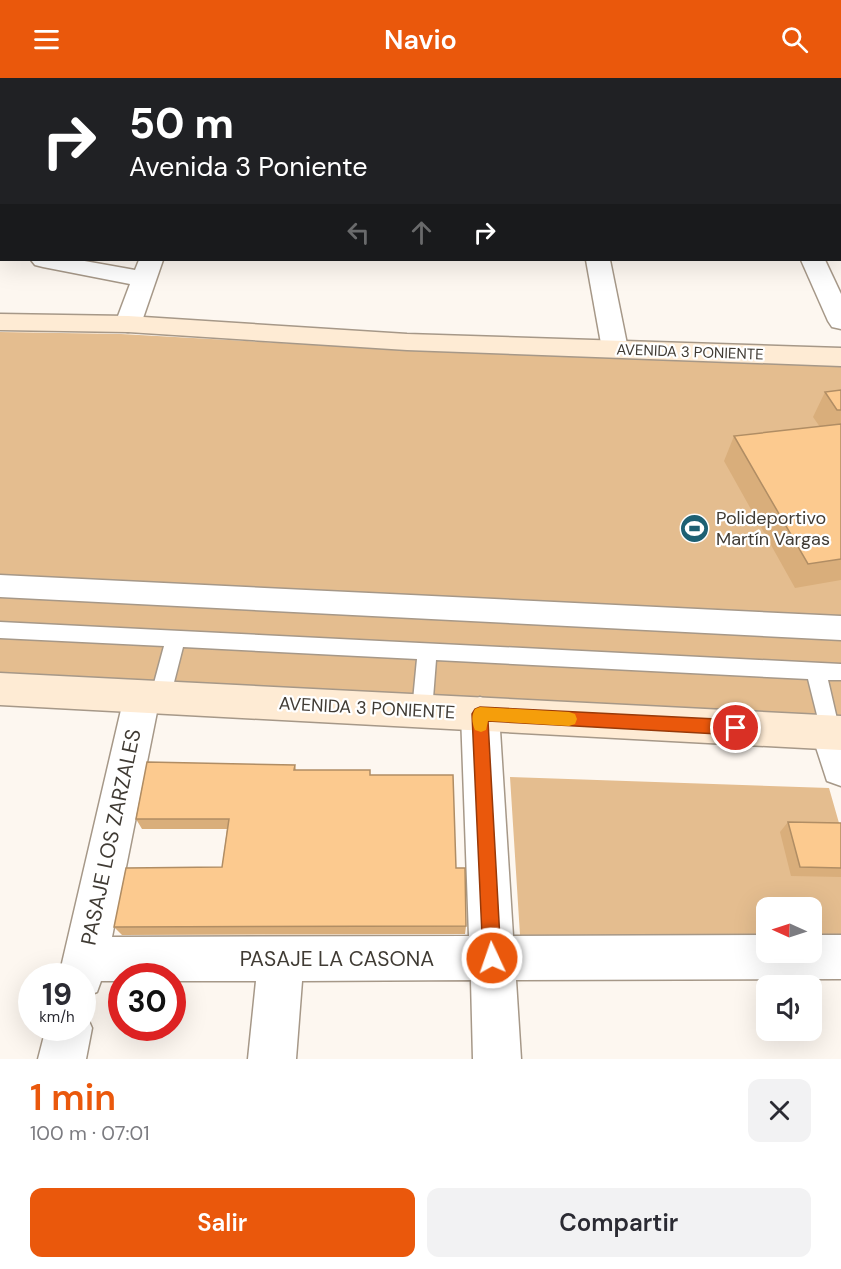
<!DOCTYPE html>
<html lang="es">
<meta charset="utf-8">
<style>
body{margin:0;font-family:"DM Sans",sans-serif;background:#f2f2f3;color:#2b2b33;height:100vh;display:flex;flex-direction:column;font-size:22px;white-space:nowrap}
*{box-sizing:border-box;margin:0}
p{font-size:20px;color:#7c7c81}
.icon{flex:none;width:33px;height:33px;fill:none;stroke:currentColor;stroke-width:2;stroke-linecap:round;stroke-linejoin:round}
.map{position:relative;height:981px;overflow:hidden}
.side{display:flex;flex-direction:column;background:#fff;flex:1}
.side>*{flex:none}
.hud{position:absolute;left:0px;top:0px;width:842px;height:183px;box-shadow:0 6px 24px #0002;background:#202124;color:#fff;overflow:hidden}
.needle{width:39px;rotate:273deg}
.fabs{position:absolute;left:756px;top:819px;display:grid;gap:12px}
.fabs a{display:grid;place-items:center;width:66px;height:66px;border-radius:12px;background:#fff;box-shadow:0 6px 24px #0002;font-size:30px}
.speed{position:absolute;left:18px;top:885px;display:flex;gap:12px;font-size:30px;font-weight:700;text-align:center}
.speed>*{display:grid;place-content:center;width:78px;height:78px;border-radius:50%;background:#fff;box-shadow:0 6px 24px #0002;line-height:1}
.speed small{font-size:15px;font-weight:400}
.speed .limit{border:9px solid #d22;background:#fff;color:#111}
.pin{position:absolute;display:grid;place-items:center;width:51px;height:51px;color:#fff;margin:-26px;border:3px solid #fff;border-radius:50%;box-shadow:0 2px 6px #0007}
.me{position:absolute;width:66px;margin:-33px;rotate:357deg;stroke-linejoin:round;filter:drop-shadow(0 0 4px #0008)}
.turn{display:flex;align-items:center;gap:21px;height:126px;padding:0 30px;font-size:27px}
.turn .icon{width:78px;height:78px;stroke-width:2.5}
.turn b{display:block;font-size:42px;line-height:51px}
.lanes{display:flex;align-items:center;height:57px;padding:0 30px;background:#0003;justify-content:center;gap:30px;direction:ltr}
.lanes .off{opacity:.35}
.round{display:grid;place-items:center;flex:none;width:63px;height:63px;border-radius:12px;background:#f2f2f3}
.headline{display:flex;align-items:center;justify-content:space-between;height:102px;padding:0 30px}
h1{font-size:36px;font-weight:600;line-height:45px;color:#ea580c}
.cta{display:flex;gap:12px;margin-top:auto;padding:12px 30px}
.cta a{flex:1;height:69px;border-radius:12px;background:#ea580c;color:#fff;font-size:24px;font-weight:600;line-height:69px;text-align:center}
.cta a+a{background:#f2f2f3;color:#2b2b33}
header{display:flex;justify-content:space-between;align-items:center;height:78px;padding:0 30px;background:#ea580c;color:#fff;font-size:27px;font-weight:600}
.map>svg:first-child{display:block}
.green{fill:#e4bd8f}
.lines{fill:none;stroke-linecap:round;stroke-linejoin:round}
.service-casing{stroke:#a69888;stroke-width:3}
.pedestrian-casing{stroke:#a69888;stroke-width:3}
.minor-casing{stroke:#a69888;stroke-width:3}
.secondary-casing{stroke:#a69888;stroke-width:3}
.service{fill:#fff;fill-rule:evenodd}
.pedestrian{fill:#fff;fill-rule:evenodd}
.minor{fill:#fff;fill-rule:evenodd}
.secondary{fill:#feebd4;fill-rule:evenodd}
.wall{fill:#d9ae7b}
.building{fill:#fcca8f;stroke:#b08d64;stroke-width:1.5}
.route{fill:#ea580c;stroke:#983908;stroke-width:1.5}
.slow{fill:#f59e0b}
.labels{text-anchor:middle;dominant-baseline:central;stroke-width:4.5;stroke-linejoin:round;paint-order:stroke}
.far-street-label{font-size:15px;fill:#403b34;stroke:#fff}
.poi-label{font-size:18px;fill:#403b34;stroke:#fff;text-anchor:start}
.street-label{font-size:18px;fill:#403b34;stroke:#fff}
.near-street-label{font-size:21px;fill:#403b34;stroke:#fff}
</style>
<header><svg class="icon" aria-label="menu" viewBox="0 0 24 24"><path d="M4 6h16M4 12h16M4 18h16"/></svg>Navio<svg class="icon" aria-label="search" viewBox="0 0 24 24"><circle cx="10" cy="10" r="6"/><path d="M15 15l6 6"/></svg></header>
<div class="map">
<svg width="841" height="981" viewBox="0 0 841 981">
<rect width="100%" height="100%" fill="#fdf7f0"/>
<g class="green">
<path d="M0 254 121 256 389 271 841 287V647L0 603Z"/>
<path d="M510 699 829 710 841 752V861H812V830H766V860L520 857Z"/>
</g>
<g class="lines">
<defs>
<path id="service" d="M0 544 841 586V602H828L840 654 837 661 830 663 823 661 808 601 436 582 432 633 429 639 422 642 415 639 412 633 417 581 183 569 170 620 167 626 160 629 153 626 150 620 164 568 0 560Z"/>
<path id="pedestrian" d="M0 497 841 538V562L0 519Z"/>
<g id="minor">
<path d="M0 0H8L10 2H2L0 10Z"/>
<path d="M205 0H223L204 2Z"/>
<rect x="413" y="0" width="18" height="2"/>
<rect x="554" y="0" width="18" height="2"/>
<path d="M720 0H738L739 2H720Z"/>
<rect x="0" y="65" width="2" height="12"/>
<rect x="840" y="70" width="1" height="12"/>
<rect x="0" y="166" width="2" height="14"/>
<path d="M31 182H79L135 192 139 182H163L141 246 137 252 128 254 119 252 115 246 130 206 43 189 35 187Z"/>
<path d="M586 182H610L628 271 624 277 615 279 606 277 602 271Z"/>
<path d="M801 182H825L841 216V251L832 249 828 243Z"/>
<path d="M142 603 155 608 160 619 112 859 469 858 461 636 467 624 480 619 493 624 499 636 513 858 766 857V874H812V857H841V901L516 902 521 981H473L471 902 302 903 296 981H248L256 903H172V898H122V903H101L97 914 82 920V898H59L124 619 129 608Z"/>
<path d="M830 637 841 641V708L827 703 811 654 817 642Z"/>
<path d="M82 932 85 934 92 950 86 981H38L46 950H82Z"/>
</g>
<g id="secondary">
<path d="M0 236 128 238 407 256 841 270V288L407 272 128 254 0 252Z"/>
<path d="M0 595 841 638V672L0 627Z"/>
</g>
</defs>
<use href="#service" class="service-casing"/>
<use href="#pedestrian" class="pedestrian-casing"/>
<use href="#minor" class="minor-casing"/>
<use href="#secondary" class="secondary-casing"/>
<use href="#service" class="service"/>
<use href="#pedestrian" class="pedestrian"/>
<use href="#minor" class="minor"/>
<use href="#secondary" class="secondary"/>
</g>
<g class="wall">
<path d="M841 312V502L795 510 724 383 734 358 820 349 813 339 825 314Z"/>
<path d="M295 687 296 692 370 697 456 790 466 848 465 856 122 857 114 849 222 789 227 751H142L136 741Z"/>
<path d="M788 744 841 745V799L791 798 780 754Z"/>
</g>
<g class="building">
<path d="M841 312V332H837L825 314Z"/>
<path d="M841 346V481L808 486 734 358Z"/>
<path d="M147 684 295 687 294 692H370V697H453L456 790H465L466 848 114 849 126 790 222 789 229 741H136Z"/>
<path d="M788 744 841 745V790L800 789Z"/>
</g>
<path class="route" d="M480 629 736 642 742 645 744 650 742 654 736 657 488 643 501 880 498 887 492 890 485 887 483 880 472 636 475 631Z"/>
<path class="slow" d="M480 629 569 634 575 636 577 641 575 646 569 648 488 643 486 652 481 654 475 652C472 645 471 638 475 631Z"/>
<defs>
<symbol id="stadium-disc" viewBox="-11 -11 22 22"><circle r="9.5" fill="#1d6073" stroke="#fff"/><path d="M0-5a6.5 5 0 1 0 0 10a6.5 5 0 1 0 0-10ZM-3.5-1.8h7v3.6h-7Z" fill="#fff"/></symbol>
</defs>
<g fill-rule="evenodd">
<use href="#stadium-disc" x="678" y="434" width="33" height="33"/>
</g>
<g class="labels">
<g class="far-street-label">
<text transform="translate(690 274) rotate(2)">AVENIDA 3 PONIENTE</text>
</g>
<g class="poi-label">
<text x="716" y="440">Polideportivo<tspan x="716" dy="21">Martín Vargas</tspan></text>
</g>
<g class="street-label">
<text transform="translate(367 630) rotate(3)">AVENIDA 3 PONIENTE</text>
</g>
<g class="near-street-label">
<text transform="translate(111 759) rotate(-78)">PASAJE LOS ZARZALES</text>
<text x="337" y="881">PASAJE LA CASONA</text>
</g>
</g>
</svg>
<div class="fabs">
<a><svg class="needle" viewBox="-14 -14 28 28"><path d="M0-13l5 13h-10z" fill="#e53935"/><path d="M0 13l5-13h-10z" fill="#7c7c81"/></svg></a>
<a><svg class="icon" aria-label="sound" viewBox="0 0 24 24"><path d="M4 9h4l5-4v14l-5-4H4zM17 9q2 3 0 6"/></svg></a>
</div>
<div class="speed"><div>19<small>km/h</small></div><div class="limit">30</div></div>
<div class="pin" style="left:736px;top:650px;background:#d93025"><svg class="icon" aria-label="arrive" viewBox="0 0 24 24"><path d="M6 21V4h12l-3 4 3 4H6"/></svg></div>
<svg class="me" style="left:492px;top:880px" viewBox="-20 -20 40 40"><circle r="17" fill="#ea580c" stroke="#fff" stroke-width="3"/><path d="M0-11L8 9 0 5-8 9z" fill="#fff"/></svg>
<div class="hud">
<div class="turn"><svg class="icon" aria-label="right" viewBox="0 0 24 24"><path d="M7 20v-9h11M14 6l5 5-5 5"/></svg><div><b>50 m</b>Avenida 3 Poniente</div></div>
<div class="lanes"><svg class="icon off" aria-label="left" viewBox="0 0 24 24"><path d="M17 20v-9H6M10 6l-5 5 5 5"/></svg><svg class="icon off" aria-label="ahead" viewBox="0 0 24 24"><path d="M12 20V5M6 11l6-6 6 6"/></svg><svg class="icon" aria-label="right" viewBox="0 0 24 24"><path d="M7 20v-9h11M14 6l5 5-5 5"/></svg></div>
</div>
</div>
<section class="side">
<div class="headline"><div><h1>1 min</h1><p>100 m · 07:01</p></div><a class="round"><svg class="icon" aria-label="close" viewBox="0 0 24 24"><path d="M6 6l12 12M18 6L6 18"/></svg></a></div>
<div class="cta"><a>Salir</a><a>Compartir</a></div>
</section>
